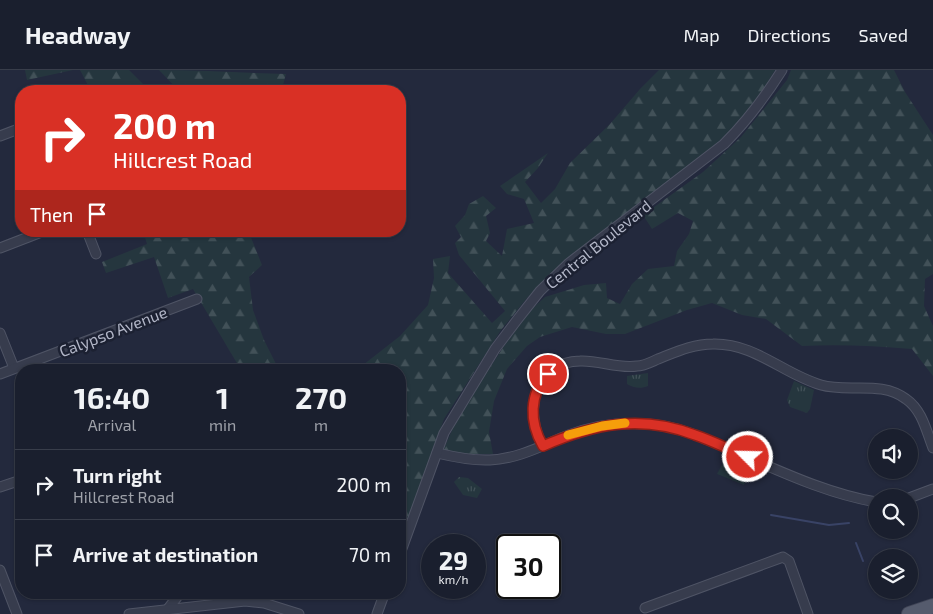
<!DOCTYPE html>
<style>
body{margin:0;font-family:"Exo 2",sans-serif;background:#272c3a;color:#f1f3f6;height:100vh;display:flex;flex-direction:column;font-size:19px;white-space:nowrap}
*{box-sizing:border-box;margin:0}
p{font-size:16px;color:#9fa2aa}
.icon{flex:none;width:28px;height:28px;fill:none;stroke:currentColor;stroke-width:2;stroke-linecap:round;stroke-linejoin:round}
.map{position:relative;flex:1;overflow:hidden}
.drawer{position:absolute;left:15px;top:294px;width:391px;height:235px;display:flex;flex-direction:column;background:#1a1f2e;border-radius:20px;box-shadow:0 1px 4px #0004,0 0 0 1px #383d4a}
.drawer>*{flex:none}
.banner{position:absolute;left:15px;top:15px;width:391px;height:152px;border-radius:20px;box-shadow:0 1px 4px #0004,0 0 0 1px #383d4a;background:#d93025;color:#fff;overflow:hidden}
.buttons{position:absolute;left:868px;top:359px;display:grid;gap:10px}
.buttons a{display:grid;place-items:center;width:50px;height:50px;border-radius:50%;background:#1a1f2e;box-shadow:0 1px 4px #0004,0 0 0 1px #383d4a;font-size:25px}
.speed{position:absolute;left:421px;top:464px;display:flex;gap:10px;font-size:25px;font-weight:700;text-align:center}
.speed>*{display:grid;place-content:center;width:65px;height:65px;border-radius:50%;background:#1a1f2e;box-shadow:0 1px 4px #0004,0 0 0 1px #383d4a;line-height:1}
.speed small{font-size:12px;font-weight:400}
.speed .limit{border:2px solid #111;border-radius:8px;background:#fff;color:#111}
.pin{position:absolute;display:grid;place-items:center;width:42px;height:42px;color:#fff;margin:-21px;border:2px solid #fff;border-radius:50%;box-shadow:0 1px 5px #0007}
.me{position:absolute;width:55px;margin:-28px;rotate:293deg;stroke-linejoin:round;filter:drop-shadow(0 0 4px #0008)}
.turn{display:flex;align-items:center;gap:18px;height:105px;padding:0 15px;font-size:22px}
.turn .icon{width:65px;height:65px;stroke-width:2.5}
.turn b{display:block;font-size:35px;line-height:42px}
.then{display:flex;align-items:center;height:48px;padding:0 15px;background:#0003;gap:10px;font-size:19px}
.eta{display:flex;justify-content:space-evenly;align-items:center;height:85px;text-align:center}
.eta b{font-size:30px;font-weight:700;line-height:35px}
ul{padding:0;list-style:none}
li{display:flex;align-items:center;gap:15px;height:70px;padding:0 15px;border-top:1px solid #383d4a}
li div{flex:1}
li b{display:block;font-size:19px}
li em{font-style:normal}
header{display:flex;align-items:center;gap:30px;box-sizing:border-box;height:70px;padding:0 25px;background:#1a1f2e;border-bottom:1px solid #383d4a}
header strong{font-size:24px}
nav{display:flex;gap:28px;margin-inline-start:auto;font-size:18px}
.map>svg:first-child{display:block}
.forest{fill:url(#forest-firs)}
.park{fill:url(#park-tufts)}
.pitch{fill:#25363e}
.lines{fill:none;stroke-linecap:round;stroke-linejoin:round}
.stream{stroke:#394366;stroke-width:2}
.street-casing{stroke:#4f5465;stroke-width:11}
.primary-casing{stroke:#404556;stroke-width:16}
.street{stroke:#373c4d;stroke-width:9}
.primary{stroke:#555b6d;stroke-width:14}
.route-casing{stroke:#8d1f18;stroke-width:12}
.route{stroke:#d93025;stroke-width:9}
.slow{stroke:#f59e0b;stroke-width:9}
.labels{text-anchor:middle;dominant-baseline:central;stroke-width:5;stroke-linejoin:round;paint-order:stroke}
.street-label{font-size:16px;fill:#b3b7c8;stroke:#1c2132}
</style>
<header>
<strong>Headway</strong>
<nav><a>Map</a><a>Directions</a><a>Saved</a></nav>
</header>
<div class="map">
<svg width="933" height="544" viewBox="0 0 933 544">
<defs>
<pattern id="forest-firs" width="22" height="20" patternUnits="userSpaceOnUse" patternTransform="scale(1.25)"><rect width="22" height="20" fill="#25363e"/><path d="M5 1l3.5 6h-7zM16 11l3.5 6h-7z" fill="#425158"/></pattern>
<pattern id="park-tufts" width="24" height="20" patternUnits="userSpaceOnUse" patternTransform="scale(1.25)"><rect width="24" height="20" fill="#25363e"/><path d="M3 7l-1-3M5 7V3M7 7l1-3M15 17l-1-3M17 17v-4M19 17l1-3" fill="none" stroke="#425158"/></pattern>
</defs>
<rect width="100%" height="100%" fill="#23293d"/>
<g class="forest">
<path d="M25 0H73L27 10Z"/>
<path d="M80 0H129L150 21H91Z"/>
<path d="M159 0C202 0 244 3 286 4L283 15 273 21H179Z"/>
<path d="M659 0H775L757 30 737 55 705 84 655 121 556 199 527 228 501 260 444 349 400 474V300H363V295L400 266 428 235 434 208 433 189 450 186 448 203 492 253 505 241 459 185 455 173 461 167 455 156 465 145 469 134 483 126 496 138 486 146 490 163 486 171 502 186 507 159 534 153 524 129 507 124 500 116 548 83 538 98 525 112 541 133 555 119 570 93 610 54 640 19Z"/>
<path d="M791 0H894L905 22 933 65V204L925 209 924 236 933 256V306L912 279C875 276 839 274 802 276L766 249 742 245 712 233 687 240 625 264H606L572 257 540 267 527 276 507 299 494 331 489 362 493 384H468L443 381 456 351 480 313 506 273 532 239 545 227 584 215 606 213 607 228 620 234 632 214 648 199 674 196 677 181 689 164 693 151 678 143 652 159 643 145 703 102 741 67 787 10Z"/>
<path d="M143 161H252L250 165 262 195 249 207 253 240 264 270 279 300H241L193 219 168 228 154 187 106 203 102 192 147 174Z"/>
</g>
<g class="park">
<path d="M648 303V316C641 319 633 318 627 314V306Z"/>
<path d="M794 311 814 320 810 339 807 343 790 337 787 330Z"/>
<path d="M459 407 468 408 482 419 477 428 463 425 454 412Z"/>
</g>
<path class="pitch" d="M726 387 752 398 744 415 717 404Z"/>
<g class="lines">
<g class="stream">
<path d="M771 445 829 455 849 453"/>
<path d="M856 473 863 491"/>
</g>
<defs>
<g id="street">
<path d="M0 66 21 58"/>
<path d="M87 161 96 184"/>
<path d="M0 178 44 161"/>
<path d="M0 263 14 298"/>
<path d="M0 304 197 229"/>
<path d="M543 376C523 341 534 292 580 291 599 290 618 299 637 296 644 296 651 292 658 289 676 282 693 274 713 274 755 273 783 304 821 315 849 323 881 310 906 329 922 340 926 360 933 378"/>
<path d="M437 383C454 387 472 391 490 390 518 389 543 375 569 365 594 355 621 352 647 354 681 356 710 371 740 384 784 403 829 424 876 432"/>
<path d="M0 417 21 410"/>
<path d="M909 428 933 419"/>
<path d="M400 484 444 363 495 279 517 250 540 221 569 193 724 74C747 51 765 27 782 0"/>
<path d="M0 500 17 544"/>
<path d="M645 538 783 487 789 491 808 544"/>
<path d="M167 540 181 522"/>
<path d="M129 544 245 531 264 533 299 544"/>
<path d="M377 544 385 522"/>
</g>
<path id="primary" d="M909 544 933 536"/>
</defs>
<use href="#street" class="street-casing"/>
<use href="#primary" class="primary-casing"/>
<use href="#street" class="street"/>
<use href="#primary" class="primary"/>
</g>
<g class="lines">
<defs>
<path id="route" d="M548 304C529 324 529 352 543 376 594 354 641 344 695 365 713 371 730 380 748 387"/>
</defs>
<use href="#route" class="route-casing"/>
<use href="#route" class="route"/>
<path class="slow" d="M568 365 602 356 625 353"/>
</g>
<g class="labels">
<g class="street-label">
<text transform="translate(598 174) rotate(-39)">Central Boulevard</text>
<text transform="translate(113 261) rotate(-21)">Calypso Avenue</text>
</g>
</g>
</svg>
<div class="buttons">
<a><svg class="icon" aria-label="sound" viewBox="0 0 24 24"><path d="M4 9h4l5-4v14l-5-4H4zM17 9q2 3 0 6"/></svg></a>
<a><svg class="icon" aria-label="search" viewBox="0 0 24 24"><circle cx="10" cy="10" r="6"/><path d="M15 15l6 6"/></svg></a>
<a><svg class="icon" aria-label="layers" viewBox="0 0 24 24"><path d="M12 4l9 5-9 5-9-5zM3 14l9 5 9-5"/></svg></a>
</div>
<div class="speed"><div>29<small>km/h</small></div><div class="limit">30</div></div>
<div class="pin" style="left:548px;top:304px;background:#d93025"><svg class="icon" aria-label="arrive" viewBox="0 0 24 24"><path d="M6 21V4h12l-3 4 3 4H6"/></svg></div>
<svg class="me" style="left:748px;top:387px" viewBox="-20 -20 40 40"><circle r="17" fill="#d93025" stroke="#fff" stroke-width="3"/><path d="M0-11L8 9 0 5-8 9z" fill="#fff"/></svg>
<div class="banner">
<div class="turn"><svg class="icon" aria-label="right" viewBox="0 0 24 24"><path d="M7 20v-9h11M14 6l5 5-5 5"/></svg><div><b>200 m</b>Hillcrest Road</div></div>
<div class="then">Then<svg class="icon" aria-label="arrive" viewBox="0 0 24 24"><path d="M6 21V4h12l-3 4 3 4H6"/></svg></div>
</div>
<section class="drawer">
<div class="eta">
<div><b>16:40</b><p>Arrival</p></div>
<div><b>1</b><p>min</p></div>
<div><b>270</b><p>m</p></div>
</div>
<ul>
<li><svg class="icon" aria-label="right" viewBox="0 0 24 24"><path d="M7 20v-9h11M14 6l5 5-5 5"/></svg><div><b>Turn right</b><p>Hillcrest Road</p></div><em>200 m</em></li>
<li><svg class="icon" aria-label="arrive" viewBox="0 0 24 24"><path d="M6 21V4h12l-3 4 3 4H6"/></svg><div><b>Arrive at destination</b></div><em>70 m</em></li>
</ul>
</section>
</div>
